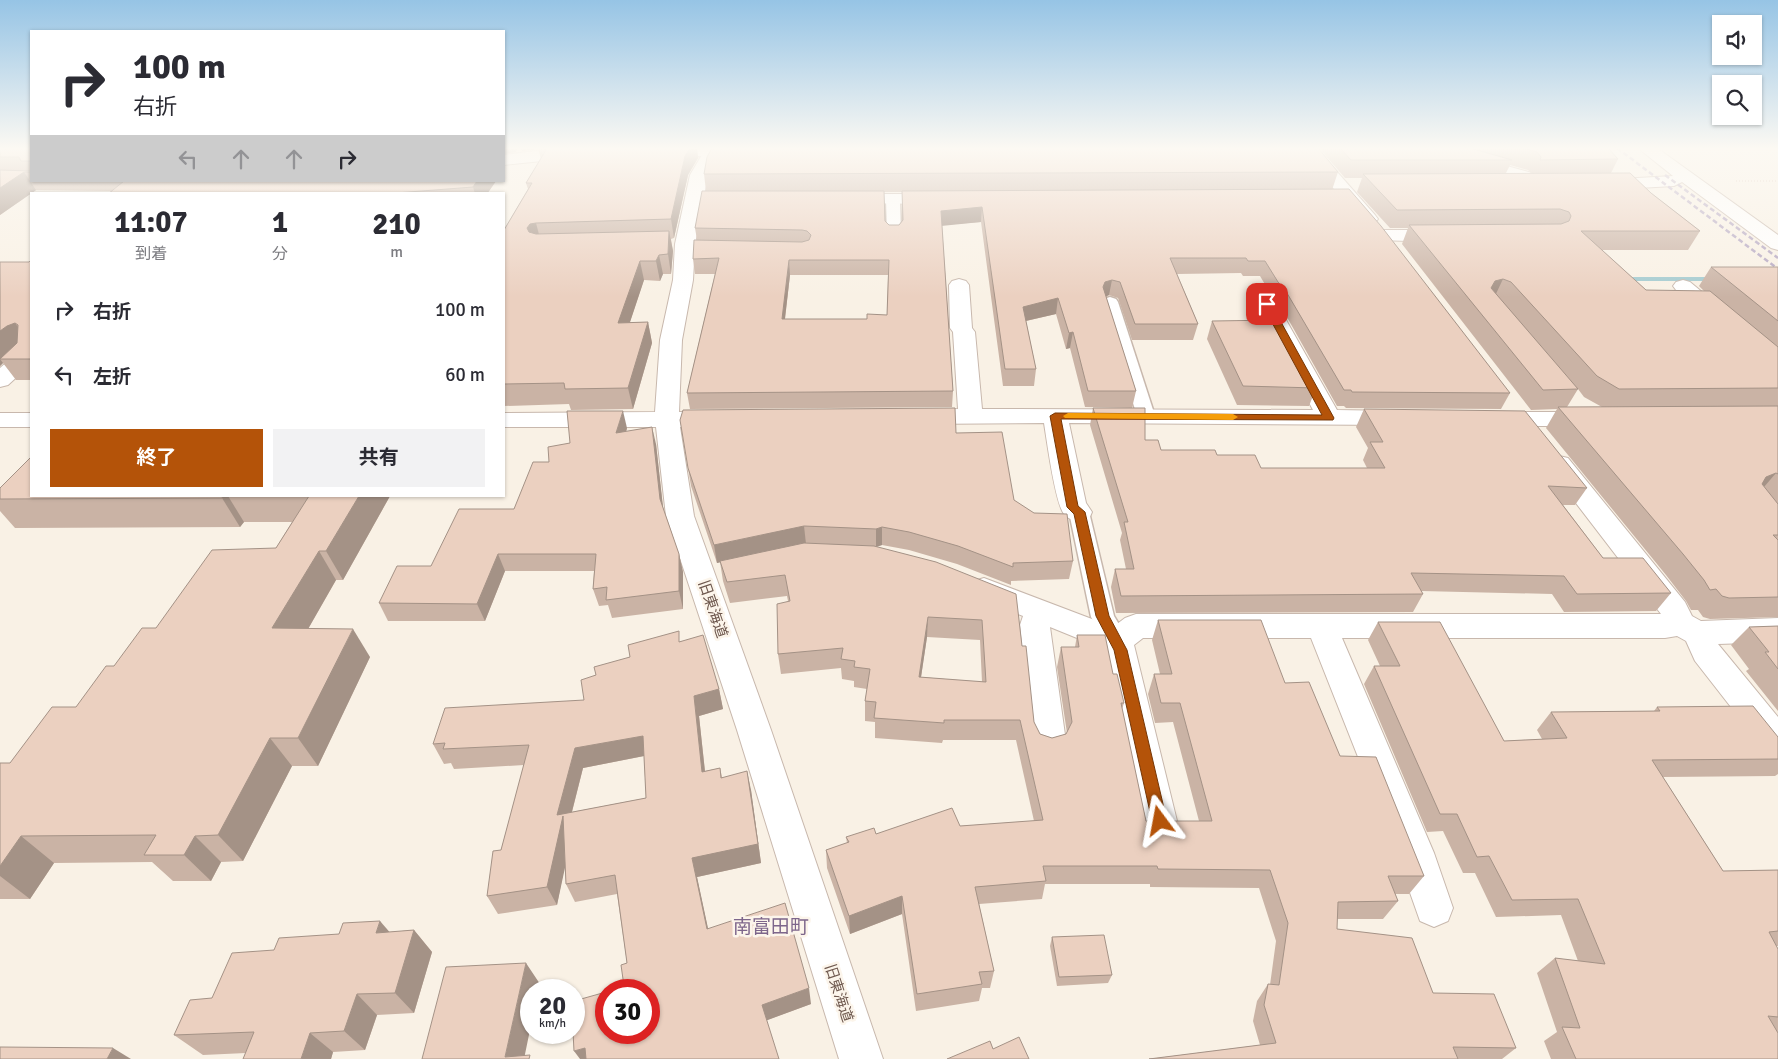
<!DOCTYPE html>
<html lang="ja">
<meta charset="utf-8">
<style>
body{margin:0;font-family:Signika,"Noto Sans JP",sans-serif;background:#f2f2f3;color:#2b2b33;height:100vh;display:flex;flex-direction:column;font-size:19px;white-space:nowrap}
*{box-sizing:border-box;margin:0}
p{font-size:16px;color:#7c7c81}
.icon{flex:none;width:28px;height:28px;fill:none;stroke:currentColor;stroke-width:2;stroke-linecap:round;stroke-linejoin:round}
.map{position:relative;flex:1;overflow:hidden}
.details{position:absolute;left:30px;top:192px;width:475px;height:305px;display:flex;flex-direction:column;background:#fff;border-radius:0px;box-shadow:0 1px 4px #0004}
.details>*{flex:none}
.guide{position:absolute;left:30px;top:30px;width:475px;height:152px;border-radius:0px;box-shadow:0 1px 4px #0004;background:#fff;color:#2b2b33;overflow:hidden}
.controls{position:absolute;left:1712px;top:15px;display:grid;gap:10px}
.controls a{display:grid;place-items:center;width:50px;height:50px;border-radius:0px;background:#fff;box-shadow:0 1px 4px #0004;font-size:25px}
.speed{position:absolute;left:520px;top:979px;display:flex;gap:10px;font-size:25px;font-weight:700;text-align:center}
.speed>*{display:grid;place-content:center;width:65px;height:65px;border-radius:50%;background:#fff;box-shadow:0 1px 4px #0004;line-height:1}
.speed small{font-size:12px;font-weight:400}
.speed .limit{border:8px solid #d22;background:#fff;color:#111}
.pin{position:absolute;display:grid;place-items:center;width:42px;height:42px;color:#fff;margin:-21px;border-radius:10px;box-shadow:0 2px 8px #0006}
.me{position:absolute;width:55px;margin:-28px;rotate:347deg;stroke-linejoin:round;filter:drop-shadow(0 0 4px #0008)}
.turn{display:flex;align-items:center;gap:18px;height:105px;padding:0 20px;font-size:22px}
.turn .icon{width:65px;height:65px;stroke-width:2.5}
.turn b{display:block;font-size:35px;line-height:42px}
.lanes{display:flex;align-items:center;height:48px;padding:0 20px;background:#0003;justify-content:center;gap:25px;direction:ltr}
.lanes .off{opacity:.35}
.eta{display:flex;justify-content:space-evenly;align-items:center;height:85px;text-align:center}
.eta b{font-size:30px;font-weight:700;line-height:35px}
.primary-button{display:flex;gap:10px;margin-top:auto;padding:10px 20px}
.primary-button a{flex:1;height:58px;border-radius:0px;background:#b45309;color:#fff;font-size:20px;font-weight:700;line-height:58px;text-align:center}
.primary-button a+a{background:#f2f2f3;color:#2b2b33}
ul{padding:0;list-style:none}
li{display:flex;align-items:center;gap:15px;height:65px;padding:0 20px}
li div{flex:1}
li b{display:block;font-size:19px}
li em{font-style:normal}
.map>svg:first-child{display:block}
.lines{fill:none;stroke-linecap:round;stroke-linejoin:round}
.stream{fill:#a4cbd0;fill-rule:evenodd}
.service-casing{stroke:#c8b8ad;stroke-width:3}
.minor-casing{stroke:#c8b8ad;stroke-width:2}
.path{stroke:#cfb3a4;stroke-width:2;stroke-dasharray:0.5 2.5;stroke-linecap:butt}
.service{fill:#fff;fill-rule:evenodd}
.minor{fill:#fff;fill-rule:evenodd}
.rail{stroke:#b3a5c1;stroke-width:2.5;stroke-dasharray:5 3;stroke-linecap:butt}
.wall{fill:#cab3a5;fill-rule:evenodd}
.shaded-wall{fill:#a49286}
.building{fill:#ebd0c0;stroke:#a49286;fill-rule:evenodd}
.route{fill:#b45309;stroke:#753606}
.slow{fill:#f59e0b}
.labels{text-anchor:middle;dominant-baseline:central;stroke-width:5;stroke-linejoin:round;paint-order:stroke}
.street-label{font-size:15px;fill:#6e584e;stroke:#fcf5eb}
.near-neighbourhood-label{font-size:19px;fill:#7d668b;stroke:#fcf5eb}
</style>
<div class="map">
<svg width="1778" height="1059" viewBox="0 0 1778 1059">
<rect width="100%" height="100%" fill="#f9f1e5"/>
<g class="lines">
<path class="stream" d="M1617 277H1719L1723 279 1719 281H1620L1616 279Z"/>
<defs>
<g id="service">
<path d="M645 148H700L715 150 717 153 711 157 651 152Z"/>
<path d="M893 195 900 199 901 235 899 238H889L887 235 886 199Z"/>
<path d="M1110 297 1116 299 1118 302 1155 416 1153 420 1146 422 1139 420 1137 416 1102 302 1104 299Z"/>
<path d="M1079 505 1086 507 1089 512 1114 616 1129 641 1125 648 1117 650 1109 648 1091 617 1069 512 1072 507Z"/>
</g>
<g id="minor">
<path d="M557 148H592L590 151 542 161 504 165V155Z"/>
<path d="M706 148H722L708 175 695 244 693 280 682 340 679 412H717L726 414 729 419 726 424 717 426 680 427 694 516 771 730 883 1059H839L737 730 666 516 656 427H504V413L655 412 660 340 673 280 675 244 690 175Z"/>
<path d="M1299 148H1316L1375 215 1378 219 1375 223 1369 224 1363 223Z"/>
<path d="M1414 148H1441L1554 179 1557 183 1554 187 1548 188 1416 151Z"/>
<path d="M1638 148H1657L1778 235V250L1771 248 1682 182 1674 186 1602 190 1596 189 1593 185 1596 181 1602 180 1673 176Z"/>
<path d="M847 194H939L945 195 948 199 945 203 939 204 841 203 838 199 841 195Z"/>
<path d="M1384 230H1442L1449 232 1451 236 1449 240 1442 242 1377 240 1375 236 1377 232Z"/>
<path d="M959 279 966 281 969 285 972 328 975 332 982 409 1313 410 1257 304 1260 300 1267 298 1274 300 1277 304 1337 410 1397 411 1406 413 1409 418 1406 423 1397 425 1069 423 1086 503 1092 512 1089 519C1079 521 1071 522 1064 514 1055 503 1047 441 1044 423L917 424 908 422 905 417 908 412 917 410 958 409 953 332 950 328 949 285 952 281Z"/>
<path d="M1683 280 1690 282 1725 311 1729 315 1725 319C1707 324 1689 302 1676 290L1673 286 1676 282Z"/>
<path d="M31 346V364L8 385 0 387V368L23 348Z"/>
<path d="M1495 412H1589L1598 414 1601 419 1598 424 1589 426H1495L1486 424 1483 419 1486 414Z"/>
<rect x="0" y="413" width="31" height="14"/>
<path d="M1559 456 1568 458 1685 602 1692 616 1701 621 1778 618V642L1718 644 1778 717V756L1766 752 1695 661 1686 641 1677 636 1665 638H1342L1434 853 1453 908 1448 921 1434 927 1420 921 1396 853 1311 638H1143L1134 645 1177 821 1172 833 1159 837 1146 833 1141 821 1104 649 1050 627 1066 742 1061 752 1049 756 1037 752 1032 742 1020 625 1023 616 974 597 969 589 974 581 984 578 1113 627 1125 618 1136 614H1661L1546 464 1550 458Z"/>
</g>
</defs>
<use href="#service" class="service-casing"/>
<use href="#minor" class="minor-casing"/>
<path class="path" d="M1736 181H1778"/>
<use href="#service" class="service"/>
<use href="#minor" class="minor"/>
<g class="rail">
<path d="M1617 148 1778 269"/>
<path d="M1665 175 1778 258"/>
</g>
</g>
<g class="wall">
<path d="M0 148H31V181H496L487 194H108L112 191 36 190 0 215Z"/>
<path d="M518 148H697L698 158 688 175 674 238 671 239 673 251 671 274H663L660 281 644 280 630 322H648L652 343 633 409 571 410 569 404 504 406V230L528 189 526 183 541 159 538 149 522 151Z"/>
<path d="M1319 148H1608L1618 159 1611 173 1651 193 1700 231 1688 250H1602L1646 290 1704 291 1699 286 1711 267H1778V617L1710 619 1703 617 1698 610H1691L1686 601 1666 575 1546 428 1557 409 1531 410 1402 244 1408 228H1390L1357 192 1362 178H1345ZM1510 165 1528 170 1531 173H1506ZM1578 389 1584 397 1602 407H1567Z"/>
<path d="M1338 172 1332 190 1510 393 1501 409 1346 408 1344 406H1337L1279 303 1273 298 1260 276H1243L1241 273 1177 274 1198 324 1193 340H1132L1118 298 1109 295 1106 297 1136 391 1132 408 1085 407 1070 348 1066 349 1056 314 1026 321 1036 369 1034 386H1003L981 222 942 225 953 391 952 407 690 409 687 393 715 274H695L693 259 697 240 695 228 706 191 704 174ZM884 192H902V221L899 225H889L885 221ZM790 275H888L887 315 867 319H785Z"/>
<path d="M31 260V380H16L3 363 0 366V262H29Z"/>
<path d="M1212 321 1316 388 1309 406 1237 405 1207 339Z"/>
<path d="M1093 408 1161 450 1217 455 1261 468H1367L1363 460 1368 448 1356 427 1364 409 1587 488 1575 505H1563L1603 558 1671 593 1656 611 1564 612 1552 594 1421 591 1423 594 1413 612 1116 613 1111 587 1115 569H1126L1120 540 1122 533 1090 425Z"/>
<path d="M627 428 626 432 656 444 663 508 679 554 683 572V609L612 618 608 605 599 606 593 589 594 571H505L485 621H388L379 603 431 566 514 509 549 462 570 443Z"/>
<path d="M956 433 1014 500 1073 561 1069 579 1011 581V585L957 564 909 550 882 545 876 547 1022 646 1034 722 1040 734 1052 738 1066 734 1067 733 1057 667 1061 647H1075L1077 635 1113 674 1124 703 1122 709 1146 821H1199L1173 722 1155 723 1148 694 1154 674H1160L1152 640 1158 620 1285 683 1340 756 1424 876 1409 894H1395L1398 901 1383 919H1337V929L1516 1048 1502 1059H1149L1260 1045 1253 1021 1257 1001 1268 984 1270 985 1276 941 1259 888 1150 887V884H1045L1042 899 979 904 994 971 990 988H982L979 1001 916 1011 902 914 850 934 827 868 826 850 847 843 846 837 876 834 960 826 1034 821 1016 740H943L942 743 875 738V722L865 721V701L867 689 854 687V681L842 679 841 668 781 674 778 654 788 601 787 596 730 603 723 581 720 562 717 563 691 486 688 468ZM927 637 980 640 982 682 921 677Z"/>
<path d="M0 488 31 496H390L343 580H336L308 629 370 657 318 766H292L243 861 221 862 211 881H173L152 862 54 863 30 899H0V763H10L76 707 114 666 156 628 276 548 292 522H244L240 527 15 528 0 511Z"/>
<path d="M1378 622 1504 741 1542 739 1537 730 1551 712 1654 711 1657 707 1778 737V774L1775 776 1663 777 1723 871 1778 870V946H1776L1778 949V1059H1551L1544 1041 1557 1032 1537 973 1555 958 1578 961 1561 915 1496 917 1475 873H1463L1443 831 1427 832 1364 684 1374 666H1380L1368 640Z"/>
<path d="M1778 626V711L1746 671 1749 669 1731 645 1749 627Z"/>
<path d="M682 641 719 689 723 709 699 716 705 771 720 768 722 777 751 790 761 863 697 877 708 929 811 1004 767 1020 624 986 627 963 617 894 575 902 566 884 565 864 557 905 498 914 487 896 501 850 524 765 454 769 451 763 444 764 433 744 584 700 596 675 630 657ZM644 756 646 798 572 812 583 768Z"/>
<path d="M414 930 432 952 414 1013 377 1015 365 1050 333 1052 331 1059H243L246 1053 203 1055 174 1035 212 998 274 950 339 934 390 932Z"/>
<path d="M1052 937 1112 975 1108 983 1057 986 1050 946Z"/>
</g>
<g class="shaded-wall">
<path d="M504 148H518L516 152 504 154Z"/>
<path d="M521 148H538V149L522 151Z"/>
<path d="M690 148H697L698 158 688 175 674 238 671 219 685 156Z"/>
<path d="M24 172 36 190 0 215V188Z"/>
<path d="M477 181H496L487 194H475L473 187Z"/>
<path d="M982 207 981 222 941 226V211Z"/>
<path d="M536 223 541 242 532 247 527 228 530 224Z"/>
<path d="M669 231 673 251 671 274 668 254Z"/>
<path d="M659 255 663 274 660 281 656 261Z"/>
<path d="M789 260 790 275 783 335 782 319Z"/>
<path d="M640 261 644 280 623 343 618 323Z"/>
<path d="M1503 279 1494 298 1491 288 1495 281Z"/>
<path d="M1112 280 1109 295 1102 298 1103 287 1105 282Z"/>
<path d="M1058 298 1056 314 1021 322 1023 307Z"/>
<path d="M648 322 652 343 633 409 628 388Z"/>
<path d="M15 323 31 344 0 359V331L7 326Z"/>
<path d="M1073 332 1070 348 1066 349 1069 333Z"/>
<path d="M0 359 3 363 0 366Z"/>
<path d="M623 411 627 428 621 451 616 433Z"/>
<path d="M652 427 656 444 664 516 660 499Z"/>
<path d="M1776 473 1758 494 1748 498 1766 477Z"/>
<path d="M223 496H228L244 522 240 527 222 498Z"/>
<path d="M359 496H390L343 580 326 551Z"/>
<path d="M804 526 806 544 717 563 714 545Z"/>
<path d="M882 527V545L876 547V529Z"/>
<path d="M319 551 336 580 292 657 272 628Z"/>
<path d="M498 554 505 571 485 621 477 604Z"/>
<path d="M679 554 683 572V609L679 591Z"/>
<path d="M928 617 927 637 918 697 919 677Z"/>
<path d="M353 629 370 657 318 766 298 738Z"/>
<path d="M719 689 723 709 699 716 707 791 702 772 694 696Z"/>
<path d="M643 736 649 755 583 768 568 827 572 835 557 905 547 887 557 815 575 748Z"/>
<path d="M270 738 292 766 243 861 218 835Z"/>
<path d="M747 771 751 790 761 863 697 877 712 947 707 929 692 858Z"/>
<path d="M21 836 54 863 30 899 0 876V866Z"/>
<path d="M195 836 221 862 211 881 184 855Z"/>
<path d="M902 896V914L850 934 849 916Z"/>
<path d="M380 921 399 943 376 933Z"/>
<path d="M414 930 432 952 414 1013 395 993Z"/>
<path d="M526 963 540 984 539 990H531V1025L524 1059 505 1057Z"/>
<path d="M809 988 811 1004 765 1021 762 1005Z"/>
<path d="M357 994 377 1015 365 1050 344 1031Z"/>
<path d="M310 1033 333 1052 331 1059H301Z"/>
<path d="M113 1048 131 1059H107Z"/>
<path d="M585 1048 592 1059H580L574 1051Z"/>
</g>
<g class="building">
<path d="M0 148H31V161H21L19 157H0Z"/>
<path d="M543 148H690L685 156 671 219 536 223 530 224 527 228 529 232 536 234 669 231 668 254 659 255 656 261H640L618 323 648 322 628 388 565 389 564 383 504 384V230L532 183H526L546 150Z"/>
<path d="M712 148H1318L1338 172 704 174 707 157Z"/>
<path d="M1340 148H1470L1512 160H1351Z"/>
<path d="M1523 148H1608L1618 159 1540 160 1541 157 1537 152Z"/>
<path d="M0 170 31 171V172H24L0 188Z"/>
<path d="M1630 173 1651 193 1700 231H1581L1646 290 1710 291 1778 347V388L1619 389 1597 376 1511 282 1503 279 1495 281 1491 288 1578 389 1543 390 1409 225 1561 224 1569 221 1571 216 1569 212 1560 209 1397 210 1363 174Z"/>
<path d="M124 181H477L473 187 383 194H108Z"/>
<path d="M1349 189 1381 226 1510 393 1352 392 1351 390H1344L1284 288 1278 282 1265 261H1248L1246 258H1170L1198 324H1135L1120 282 1112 280 1105 282 1103 287 1136 391H1088L1073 332 1069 333 1058 298 1023 307 1036 369H1005L982 207 941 211 953 391 687 393 719 258 693 259 694 240 802 242 809 240 811 235 807 231 802 230 695 228 702 191H884L885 221 889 225H899L903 220 902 191ZM789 260H889L887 315 867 314V319H782Z"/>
<path d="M31 260V359H0L17 343 18 325 15 323 7 326 0 331V262H29Z"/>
<path d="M1711 267H1778V321Z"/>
<path d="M1279 320 1316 388 1243 386 1212 321Z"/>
<path d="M1778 406V474L1776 473 1766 477 1762 484 1778 504V535H1773L1778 540V597L1729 598 1722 596 1716 589 1710 590 1704 580 1683 554 1558 407Z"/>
<path d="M955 408 956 433 1002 432 1014 500 1034 513 1067 514 1073 561 1013 563V567L958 546 909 532 882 527 876 529 804 526 714 545 688 468 680 420 683 410Z"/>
<path d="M1093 408H1145V440H1158L1161 450H1215L1217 455H1255L1261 468H1385L1370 442H1383L1364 409 1525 411 1587 488 1548 486 1603 558H1643L1671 593 1577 594 1564 576 1411 573 1423 594 1121 596 1115 569H1134L1124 522H1128Z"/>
<path d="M567 411H623L616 433 652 427 660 499 679 554V591L606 600 607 587 593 589 596 554H498L477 604 379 603 397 566H431L459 509H514L533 462H549L548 447 570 443Z"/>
<path d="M31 457V496H223L222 498 0 499V488Z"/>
<path d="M309 496H359L326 551H319L272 628 353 629 298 738H270L218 835 195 836 184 855H144L156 835 21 836 0 866V763H10L52 707H76L106 666H114L142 628H156L212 550 276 548Z"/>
<path d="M804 543 874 546 936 562 1016 594 1022 646H1026L1034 722 1040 734 1052 738 1066 734 1072 722 1061 647H1079L1077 635H1105L1113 674H1117L1124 703H1121L1146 821H1212L1180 703H1161L1154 674H1172L1158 620H1261L1285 683 1309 682 1340 756 1376 757 1424 876H1388L1398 901 1338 902 1337 929 1412 938 1433 993 1494 994 1516 1048 1453 1047 1458 1059H1149L1276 1043 1264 1005 1268 984 1279 985 1288 923 1270 870 1158 869 1157 866H1043L1046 881 975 887 994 971 979 972 982 984 917 994 902 896 849 916 826 850 849 842 846 837 874 828 876 834 952 808 960 826 1043 820 1020 720H944V723L874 718 876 702 865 701 870 669 854 667 855 661 841 659 843 648 778 654 777 604 790 601 785 575 727 582 720 561ZM928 617 982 620 986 682 919 677Z"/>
<path d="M1378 622H1440L1504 741 1567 738 1551 712 1660 711 1657 707 1753 706 1778 737V759L1652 760 1723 871 1778 870V931L1769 932 1778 949V1017L1768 1016 1778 1033V1059H1576L1562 1027 1580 1028 1555 958 1605 964 1578 899 1512 900 1489 856 1477 857 1457 814H1440L1374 666H1400Z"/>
<path d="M1778 626V669L1765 652H1769L1749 627Z"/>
<path d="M679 631V642L703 635 719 689 694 696 702 772 720 768 721 778 747 771 758 844 692 858 707 929 785 903 809 988 762 1005 779 1059H586L585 1048 574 1051 573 1032 574 1001 606 992V1032H649V990H612L624 986 621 965 627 963 615 875 566 884 563 816 547 887 487 896 493 851 501 850 529 745 443 749 445 743 433 744 445 708 584 700 581 680 596 675 594 667 630 657 628 645ZM643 736 646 798 557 815 575 748Z"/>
<path d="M380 921 376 933 414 930 395 993 357 994 344 1031 310 1033 301 1059H243L254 1032 174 1035 190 1000 212 998 232 953 274 950 279 938 339 934 343 923Z"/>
<path d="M1104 935 1112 975 1059 977 1052 937Z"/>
<path d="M526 963 505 1057 530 1055 529 1059H422L446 967Z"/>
<path d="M1019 1037 1029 1059H947L990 1041 993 1049Z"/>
<path d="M0 1047 113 1048 107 1059H0Z"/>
</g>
<linearGradient id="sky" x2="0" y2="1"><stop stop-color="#96c4e5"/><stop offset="0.5" stop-color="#fcf9f3"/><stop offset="1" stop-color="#fcf9f3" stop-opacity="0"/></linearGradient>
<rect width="1778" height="297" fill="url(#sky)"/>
<path class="route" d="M1267 302 1271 304 1334 418 1333 420 1061 419 1078 506 1085 512 1109 616 1127 650 1167 821 1165 825 1160 827 1154 825 1152 821 1114 650 1096 616 1074 514 1067 507 1050 416 1055 413 1322 415 1262 304Z"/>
<path class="slow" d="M1068 413 1233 414 1238 417 1233 420 1065 418 1063 416Z"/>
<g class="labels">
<g class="street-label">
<text transform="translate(713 609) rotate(71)">旧東海道</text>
<text transform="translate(839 993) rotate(72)">旧東海道</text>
</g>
<g class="near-neighbourhood-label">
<text x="771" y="927">南富田町</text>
</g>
</g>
</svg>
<div class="controls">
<a><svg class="icon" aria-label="sound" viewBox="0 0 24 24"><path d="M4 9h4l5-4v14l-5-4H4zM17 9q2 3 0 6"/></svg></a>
<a><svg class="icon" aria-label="search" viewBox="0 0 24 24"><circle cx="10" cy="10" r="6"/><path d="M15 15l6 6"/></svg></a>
</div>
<div class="speed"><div>20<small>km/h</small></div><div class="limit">30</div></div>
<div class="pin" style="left:1267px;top:304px;background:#d93025"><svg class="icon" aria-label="arrive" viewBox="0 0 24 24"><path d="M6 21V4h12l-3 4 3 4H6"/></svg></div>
<svg class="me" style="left:1160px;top:821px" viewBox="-20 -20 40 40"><path d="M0-17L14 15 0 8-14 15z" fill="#b45309" stroke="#fff" stroke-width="4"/></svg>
<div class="guide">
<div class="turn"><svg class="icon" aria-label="right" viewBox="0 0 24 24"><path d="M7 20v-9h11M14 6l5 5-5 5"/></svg><div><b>100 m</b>右折</div></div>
<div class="lanes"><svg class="icon off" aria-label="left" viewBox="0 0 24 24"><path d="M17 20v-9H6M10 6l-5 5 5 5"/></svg><svg class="icon off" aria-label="ahead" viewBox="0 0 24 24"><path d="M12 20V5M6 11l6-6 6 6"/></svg><svg class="icon off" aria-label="ahead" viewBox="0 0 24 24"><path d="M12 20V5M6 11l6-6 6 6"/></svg><svg class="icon" aria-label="right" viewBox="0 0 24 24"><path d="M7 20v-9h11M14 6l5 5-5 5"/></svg></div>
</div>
<section class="details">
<div class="eta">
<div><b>11:07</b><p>到着</p></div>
<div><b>1</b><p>分</p></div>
<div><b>210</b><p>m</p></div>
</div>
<ul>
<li><svg class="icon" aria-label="right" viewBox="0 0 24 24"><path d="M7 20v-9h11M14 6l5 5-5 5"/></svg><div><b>右折</b></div><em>100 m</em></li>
<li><svg class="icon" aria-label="left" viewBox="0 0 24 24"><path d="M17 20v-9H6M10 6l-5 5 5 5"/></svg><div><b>左折</b></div><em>60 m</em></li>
</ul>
<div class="primary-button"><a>終了</a><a>共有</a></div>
</section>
</div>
